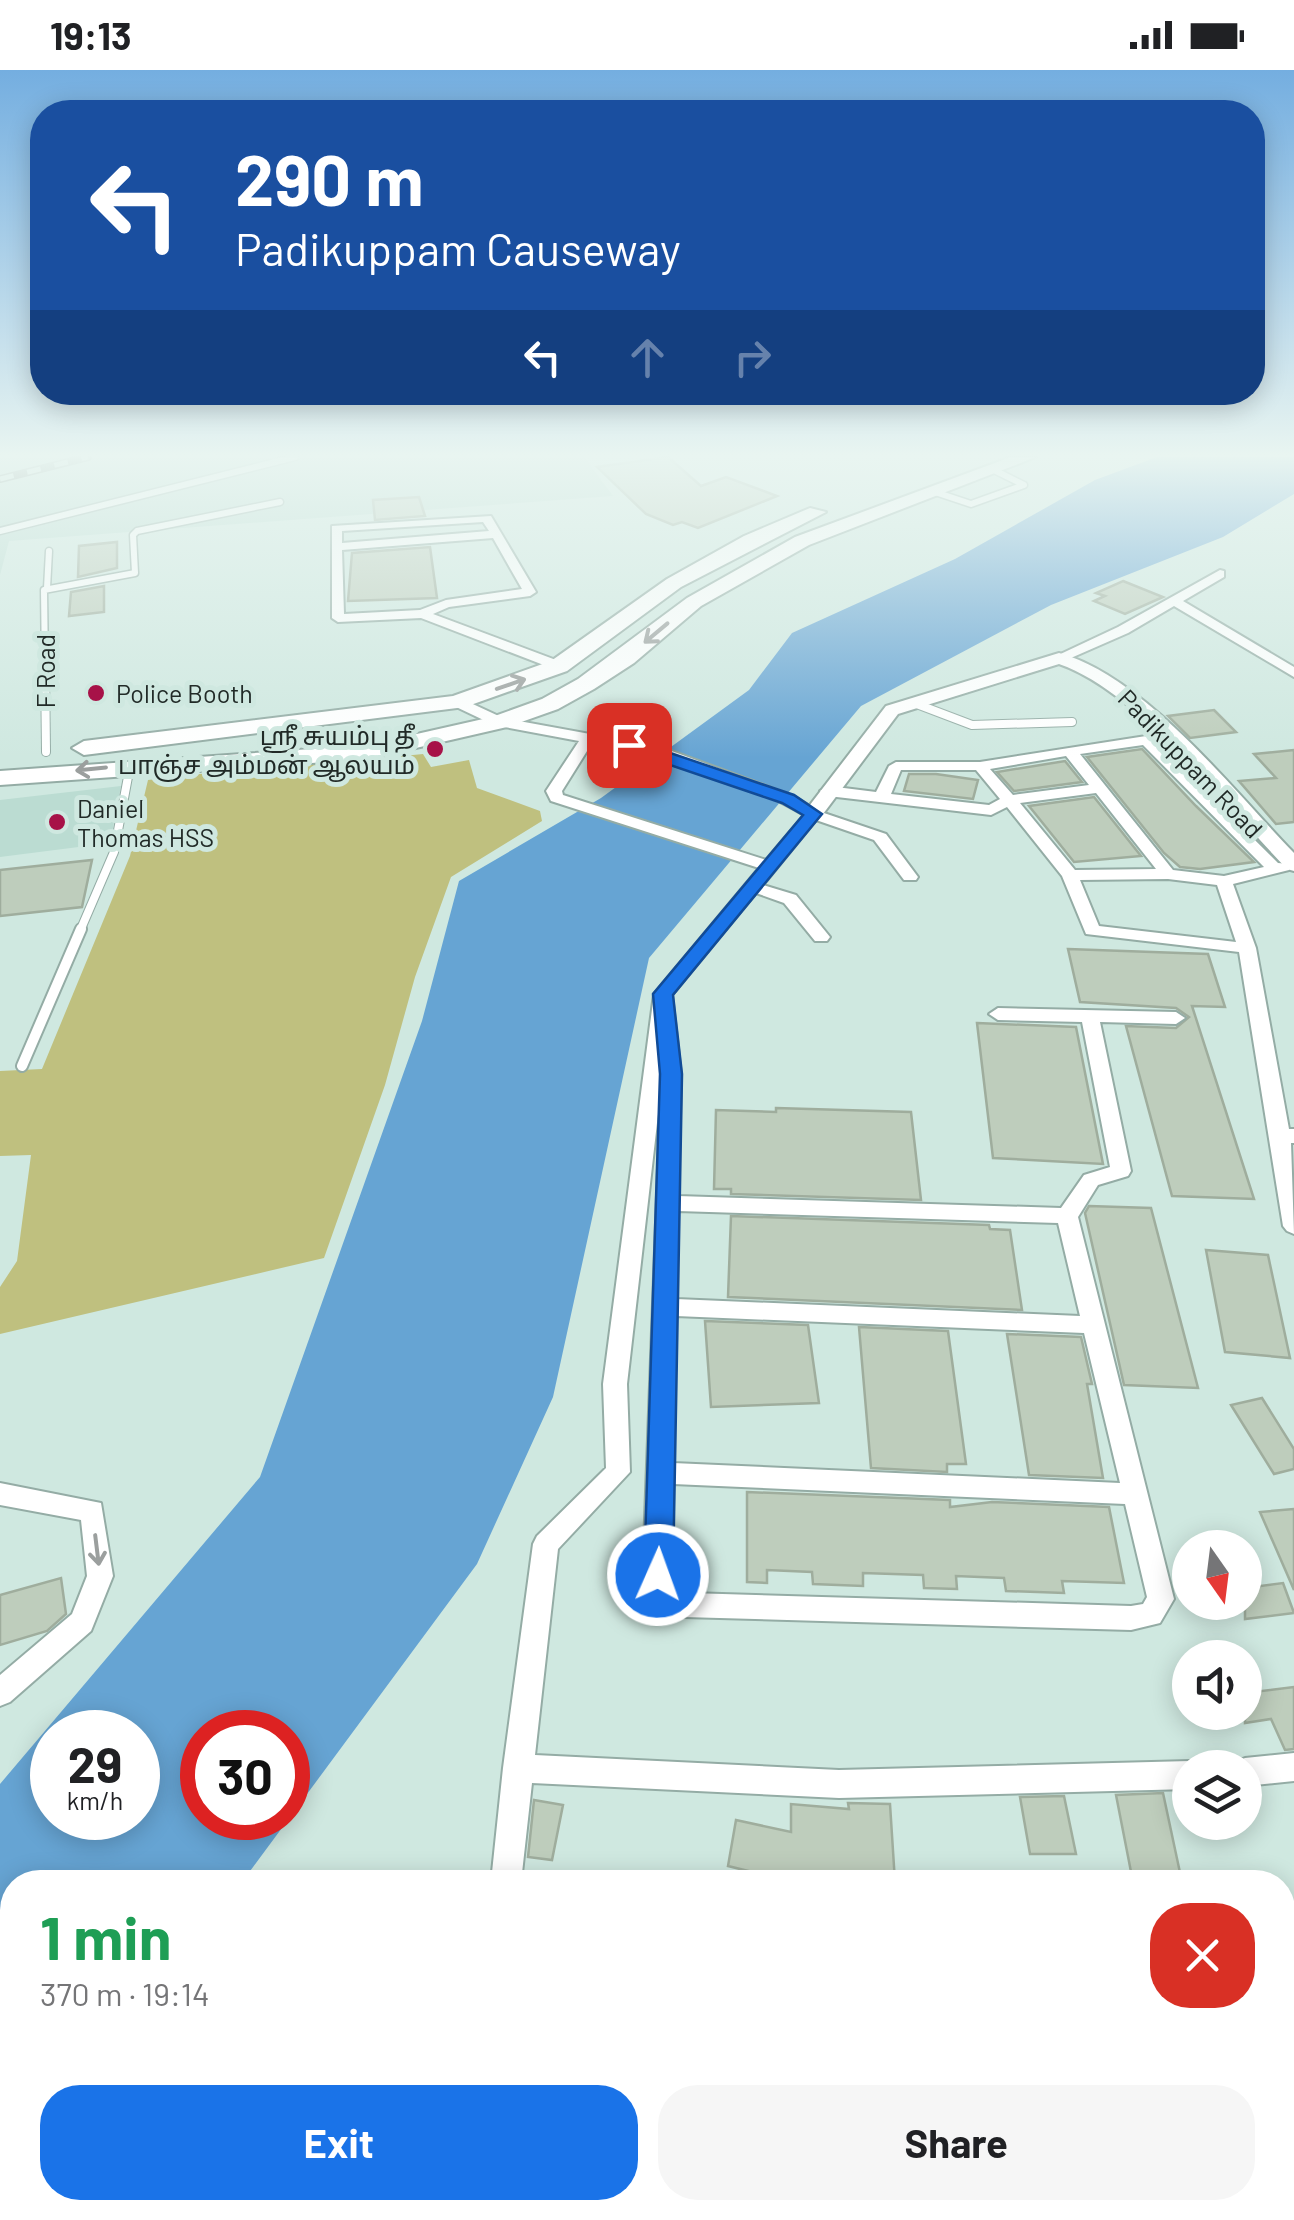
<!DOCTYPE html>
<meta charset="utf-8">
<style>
body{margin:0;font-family:Barlow,"Noto Sans Tamil",sans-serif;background:#f6f6f6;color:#202124;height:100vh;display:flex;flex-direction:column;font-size:38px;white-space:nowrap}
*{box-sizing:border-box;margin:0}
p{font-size:32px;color:#757577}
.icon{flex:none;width:55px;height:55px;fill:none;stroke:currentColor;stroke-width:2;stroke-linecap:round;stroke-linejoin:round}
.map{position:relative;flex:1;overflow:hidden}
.panel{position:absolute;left:0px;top:1800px;width:1295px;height:350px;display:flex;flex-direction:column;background:#fff;border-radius:40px 40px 0 0;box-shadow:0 5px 25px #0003}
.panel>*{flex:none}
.hud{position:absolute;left:30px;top:30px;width:1235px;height:305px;border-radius:40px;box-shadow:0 5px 25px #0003;background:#1a4fa0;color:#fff;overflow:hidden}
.needle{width:65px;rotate:166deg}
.buttons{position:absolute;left:1172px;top:1460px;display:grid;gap:20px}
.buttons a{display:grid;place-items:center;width:90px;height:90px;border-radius:50%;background:#fff;box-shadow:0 5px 25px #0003;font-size:50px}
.speed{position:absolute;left:30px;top:1640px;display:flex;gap:20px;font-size:50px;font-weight:700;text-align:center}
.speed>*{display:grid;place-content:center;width:130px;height:130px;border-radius:50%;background:#fff;box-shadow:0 5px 25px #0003;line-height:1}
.speed small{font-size:25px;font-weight:400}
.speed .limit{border:15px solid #d22;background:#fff;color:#111}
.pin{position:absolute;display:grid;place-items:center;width:85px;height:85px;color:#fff;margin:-42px;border-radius:20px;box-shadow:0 5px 15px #0006}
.me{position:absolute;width:110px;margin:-55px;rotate:2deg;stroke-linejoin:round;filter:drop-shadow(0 0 8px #0008)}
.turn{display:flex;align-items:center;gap:35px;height:210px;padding:0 40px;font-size:45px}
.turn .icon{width:130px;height:130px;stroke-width:2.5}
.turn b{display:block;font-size:70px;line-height:85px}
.lanes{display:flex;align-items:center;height:95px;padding:0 40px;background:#0003;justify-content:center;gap:50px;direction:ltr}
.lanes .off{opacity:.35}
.round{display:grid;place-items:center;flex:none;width:105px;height:105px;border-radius:40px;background:#f6f6f6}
.summary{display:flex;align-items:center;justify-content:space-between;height:170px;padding:0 40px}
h1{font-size:60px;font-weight:700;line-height:75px;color:#1e9e55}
.cta{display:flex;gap:20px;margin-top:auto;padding:20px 40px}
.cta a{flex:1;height:115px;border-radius:40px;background:#1a73e8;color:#fff;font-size:40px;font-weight:700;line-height:115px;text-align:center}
.cta a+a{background:#f6f6f6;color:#202124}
.status{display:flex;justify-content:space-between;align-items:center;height:70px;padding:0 50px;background:#fff;direction:ltr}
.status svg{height:28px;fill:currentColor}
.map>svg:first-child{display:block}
.built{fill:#bbdcd2}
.green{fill:#bfc07f}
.water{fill:#66a4d3;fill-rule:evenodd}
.building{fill:#becdbc;stroke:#9fad9d;stroke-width:2.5}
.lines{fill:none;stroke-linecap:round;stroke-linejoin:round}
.service-far2-casing{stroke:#94aca5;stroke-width:9}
.service-far1-casing{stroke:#94aca5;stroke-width:10}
.service-casing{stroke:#94aca5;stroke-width:14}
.minor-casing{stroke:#94aca5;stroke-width:4}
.tertiary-casing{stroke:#94aca5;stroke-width:4}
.primary-casing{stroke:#94aca5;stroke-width:4}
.service-far2{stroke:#fff;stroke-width:6}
.service-far1{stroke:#fff;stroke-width:8}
.service{stroke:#fff;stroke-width:10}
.minor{fill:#fff;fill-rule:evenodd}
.tertiary{fill:#fff;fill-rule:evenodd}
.primary{fill:#fff;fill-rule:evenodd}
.rail-casing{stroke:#61706b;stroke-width:8}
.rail{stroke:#cfe8e0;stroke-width:5;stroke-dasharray:14;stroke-linecap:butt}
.oneway{stroke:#9b9f9e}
.route{fill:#1a73e8;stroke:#114b97;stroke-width:2.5}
.poi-dot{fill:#a71248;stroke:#cfe8e0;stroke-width:4}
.labels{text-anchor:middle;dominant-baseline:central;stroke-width:10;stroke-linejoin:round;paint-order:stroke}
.far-street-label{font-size:25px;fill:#212a27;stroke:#cfe8e0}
.far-poi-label{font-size:25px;fill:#212a27;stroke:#cfe8e0;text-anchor:start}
</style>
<div class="status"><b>19:13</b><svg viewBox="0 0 49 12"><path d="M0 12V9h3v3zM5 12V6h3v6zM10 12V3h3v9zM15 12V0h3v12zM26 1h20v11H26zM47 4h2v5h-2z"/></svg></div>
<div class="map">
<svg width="1294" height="2150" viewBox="0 0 1294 2150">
<rect width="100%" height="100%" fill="#cfe8e0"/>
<g class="built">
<path d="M0 387H584L613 426 9 471 0 505Z"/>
<path d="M121 716 110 773 0 787V730Z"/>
</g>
<path class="green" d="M423 684 431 697 469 690 477 718 540 741 542 751 451 807 415 907 385 1015 324 1188 0 1264V1217L17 1191 31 1085 0 1086V1001L42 999 130 786 148 710C240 698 331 694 423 684Z"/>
<path class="water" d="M1157 387H1294V424L1223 467 1051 535 861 636 649 888 553 1327 477 1494 242 1812H12V2124L0 2141V1714L260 1407 422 951 459 811 601 728 749 620 792 563 955 489 1095 410ZM52 1662H138V1748H52ZM202 1662H288V1748H202Z"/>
<g class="building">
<path d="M668 387 701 416 726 407 777 426 698 458 682 452 673 455 646 444 597 397Z"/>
<path d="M419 427 425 446 375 450 373 430Z"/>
<path d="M117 472V498L78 507 79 476Z"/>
<path d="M430 477 437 528 348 531 352 483Z"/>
<path d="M1123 511 1163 527 1125 544 1094 531 1105 526 1096 523Z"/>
<path d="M104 516V542L69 546 71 522Z"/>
<path d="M1214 640 1236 662 1190 668 1168 646Z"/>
<path d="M1142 679 1196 736 1254 792 1200 799 1180 797 1164 783 1087 687Z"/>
<path d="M1294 680V752L1276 754 1239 711 1276 708 1254 684Z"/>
<path d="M1065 691 1082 712 1014 721 997 702Z"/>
<path d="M909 704H936L978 710 973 729 904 721Z"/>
<path d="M1094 727 1141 786 1074 792 1029 736Z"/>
<path d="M92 790 82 837 0 846V800Z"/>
<path d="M1068 879 1208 884 1225 937 1192 936 1254 1129 1172 1126 1126 956 1176 958 1189 947 1176 938 1080 932Z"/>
<path d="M977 953 1076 957 1103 1094 993 1088Z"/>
<path d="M776 1038 911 1042 921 1130 731 1124V1119H714L716 1040 776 1042Z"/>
<path d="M1089 1136 1151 1138 1198 1318 1124 1315 1085 1143Z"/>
<path d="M731 1146 989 1155 990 1159 1010 1160 1022 1240 728 1227Z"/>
<path d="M1206 1180 1268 1185 1290 1288 1225 1282Z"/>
<path d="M705 1251 808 1255 819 1333 711 1337Z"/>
<path d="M859 1257 948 1261 966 1394H947V1402L871 1398Z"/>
<path d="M1007 1264 1081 1267 1092 1314H1087L1103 1408 1029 1405Z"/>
<path d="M1262 1328 1294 1379V1399L1274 1404 1231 1335Z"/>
<path d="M747 1422 950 1430V1437L992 1432 1109 1437 1124 1513 1062 1511 1064 1523 1006 1521 1004 1508 956 1506 957 1519 924 1518 923 1505 863 1503V1516L813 1514 812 1502 767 1500V1513L747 1512Z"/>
<path d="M1294 1439V1520L1260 1442Z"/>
<path d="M61 1508 66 1544 47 1561 0 1575V1525Z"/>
<path d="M1283 1513 1294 1543 1245 1549V1518Z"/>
<path d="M1294 1617V1679L1285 1680 1271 1649 1245 1653V1623Z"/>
<path d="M1163 1723 1182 1812H1133L1116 1725Z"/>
<path d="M1064 1726 1076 1784H1030L1020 1727Z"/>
<path d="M534 1730 563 1735 552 1790 528 1787Z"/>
<path d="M848 1733 890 1734 895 1812 785 1810 728 1796 736 1750 791 1762V1734L849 1739Z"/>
</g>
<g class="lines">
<defs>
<g id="service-far2">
<path d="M932 421 971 434 1024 415 992 399"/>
<path d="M0 461 295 387"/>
<path d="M47 518 49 481"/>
<path d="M45 597 44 520 135 503 133 465 137 461 280 432"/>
</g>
<g id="service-far1">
<path d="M45 595 46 682"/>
<path d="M914 633 972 655 1072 652"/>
<path d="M80 861 114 782 130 696"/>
</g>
<path id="service" d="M22 996 81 859"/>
<g id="minor">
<path d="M491 446 536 522 530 526 449 537 433 544 564 593V599H554L421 548 338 552 332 548V456ZM483 452 489 461 342 473V461ZM493 468 522 519 446 530 420 540 344 544 342 480Z"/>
<path d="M1220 500 1224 501V507L1183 531 1294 597V607L1174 536 1128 563 1064 591 1052 588 1118 557Z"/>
<path d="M452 629H462L503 648 661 677 793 726 818 741 886 764 918 807 916 810H904L874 770 816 750 763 815 796 825 830 867 827 871H815L784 833 756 823 672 925 681 1005 678 1126 1061 1138 1084 1105 1110 1097 1082 952 998 950 989 944 998 938 1176 942 1185 948 1176 954 1100 952 1131 1101 1128 1106 1098 1115 1078 1147 1174 1529 1160 1553 1131 1560 684 1547C653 1535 646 1506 644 1476L661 1018 627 1314 630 1402 558 1479 535 1685 839 1700 1190 1691 1201 1698H1190V1719L839 1728 532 1713 521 1812H491L503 1698 533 1474 537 1466 606 1398 603 1314 654 924 759 798 551 731 546 721 579 671 494 655 452 635ZM592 673C661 685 744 709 804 745L766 790 563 725 562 721ZM678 1141 1058 1153 1080 1246 676 1229ZM676 1246 1084 1263 1120 1413 673 1393ZM673 1414 1125 1434 1147 1527 1143 1534 1131 1536 689 1523C658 1500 670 1447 673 1414Z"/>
<path d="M1146 666 1151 667 1278 793 1289 794 1291 797 1289 800 1233 814 1256 878 1289 1059H1294V1073H1291L1294 1164 1287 1161 1283 1156 1239 882 1086 864 1062 806 1007 737 991 745 828 726 820 721 828 716 876 722 889 696 896 692H980ZM1143 675 1264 797 1224 806 1173 800 1080 684ZM1066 686 1089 715 1013 725 990 699ZM901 700H976L1000 729 989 735 891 724ZM1096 723 1156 799 1075 800 1020 733ZM1168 809 1217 815 1236 872 1099 856 1080 810Z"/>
<path d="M0 1413 101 1433 113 1506 91 1561 10 1632 0 1636V1605L72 1544 87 1506 81 1450 0 1435Z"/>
<path d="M1294 1683V1711L1245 1716V1698H1233L1235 1692 1245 1688Z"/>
<rect x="1282" y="1873" width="12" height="30"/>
<path d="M446 2138H480L477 2150H443Z"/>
<path d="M919 2138H1042L1047 2150H924Z"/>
</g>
<path id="tertiary" d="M1059 583C1144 606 1232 719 1294 783V801L1287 799C1227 737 1138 621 1059 594L898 644 820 748 813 750 803 744 886 636Z"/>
<g id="primary">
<path d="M1011 387H1036L809 475 701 536 634 593 594 619 558 639 507 657 368 689 0 715V701L368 675 492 647 542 629 578 609 687 528 795 467Z"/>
<path d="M810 438 826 442 681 517 567 601 465 637 84 685 72 678 84 671 453 626 551 591 667 509 744 466Z"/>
</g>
</defs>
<use href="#service-far2" class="service-far2-casing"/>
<use href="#service-far1" class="service-far1-casing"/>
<use href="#service" class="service-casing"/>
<use href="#minor" class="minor-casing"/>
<use href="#tertiary" class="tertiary-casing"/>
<use href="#primary" class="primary-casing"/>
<use href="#service-far2" class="service-far2"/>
<use href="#service-far1" class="service-far1"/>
<use href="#service" class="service"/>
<use href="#minor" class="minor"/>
<use href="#tertiary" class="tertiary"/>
<use href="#primary" class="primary"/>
<defs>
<path id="rail" d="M0 409 88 387"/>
</defs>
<use href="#rail" class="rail-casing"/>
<use href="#rail" class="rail"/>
</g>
<defs><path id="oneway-shaft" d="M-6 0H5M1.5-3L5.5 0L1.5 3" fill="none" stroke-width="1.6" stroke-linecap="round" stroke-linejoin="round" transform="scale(2.5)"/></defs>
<g class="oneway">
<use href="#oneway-shaft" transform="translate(656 563) rotate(140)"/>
<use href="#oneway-shaft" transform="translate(511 614) rotate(-19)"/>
<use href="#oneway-shaft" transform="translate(91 699) rotate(174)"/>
<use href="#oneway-shaft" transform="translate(97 1480) rotate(83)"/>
</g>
<linearGradient id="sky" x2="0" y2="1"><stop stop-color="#74aee0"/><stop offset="0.56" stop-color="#e9f5f1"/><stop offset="1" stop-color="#e9f5f1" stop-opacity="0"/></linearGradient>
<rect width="1294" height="688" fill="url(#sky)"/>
<path class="route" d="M623 671H635L794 725 822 744 673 925 682 1004 673 1505 669 1514 658 1518 648 1514 644 1505 660 1004 653 924 803 745 782 733 623 679Z"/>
<g class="poi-dot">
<circle cx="96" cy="623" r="10"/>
<circle cx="435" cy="679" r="10"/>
<circle cx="57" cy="752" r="10"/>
</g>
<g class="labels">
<g class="far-street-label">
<text transform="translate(45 601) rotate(-90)">F Road</text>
<text transform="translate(1191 693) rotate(46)">Padikuppam Road</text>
</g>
<g class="far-poi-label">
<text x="116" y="623">Police Booth</text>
<text x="415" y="665" text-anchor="end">ஶ்ரீ சுயம்பு தீ<tspan x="415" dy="29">பாஞ்ச அம்மன் ஆலயம்</tspan></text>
<text x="77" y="738">Daniel<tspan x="77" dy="29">Thomas HSS</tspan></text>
</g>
</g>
</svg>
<div class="buttons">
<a><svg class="needle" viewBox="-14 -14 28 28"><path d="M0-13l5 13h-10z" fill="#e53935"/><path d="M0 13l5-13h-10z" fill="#757577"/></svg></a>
<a><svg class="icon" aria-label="sound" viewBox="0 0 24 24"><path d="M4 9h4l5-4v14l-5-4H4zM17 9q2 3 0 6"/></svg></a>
<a><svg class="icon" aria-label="layers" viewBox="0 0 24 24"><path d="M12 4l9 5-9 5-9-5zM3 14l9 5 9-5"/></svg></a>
</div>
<div class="speed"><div>29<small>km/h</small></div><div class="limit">30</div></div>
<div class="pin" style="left:629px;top:675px;background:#d93025"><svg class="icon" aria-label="arrive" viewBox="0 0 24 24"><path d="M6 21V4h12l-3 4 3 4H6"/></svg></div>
<svg class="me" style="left:658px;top:1505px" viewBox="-20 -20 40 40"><circle r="17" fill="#1a73e8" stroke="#fff" stroke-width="3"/><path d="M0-11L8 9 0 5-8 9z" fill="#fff"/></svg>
<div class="hud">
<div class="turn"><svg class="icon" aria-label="left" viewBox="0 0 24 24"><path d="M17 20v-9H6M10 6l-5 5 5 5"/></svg><div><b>290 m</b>Padikuppam Causeway</div></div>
<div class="lanes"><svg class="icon" aria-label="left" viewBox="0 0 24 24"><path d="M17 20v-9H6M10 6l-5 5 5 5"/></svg><svg class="icon off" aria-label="ahead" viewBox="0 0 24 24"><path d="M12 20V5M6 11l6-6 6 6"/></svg><svg class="icon off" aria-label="right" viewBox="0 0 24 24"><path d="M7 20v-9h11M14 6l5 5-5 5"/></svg></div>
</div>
<section class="panel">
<div class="summary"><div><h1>1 min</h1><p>370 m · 19:14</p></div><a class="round" style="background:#d93025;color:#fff"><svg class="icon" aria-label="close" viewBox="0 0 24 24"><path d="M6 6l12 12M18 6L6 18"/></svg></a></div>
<div class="cta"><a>Exit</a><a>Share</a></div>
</section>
</div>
